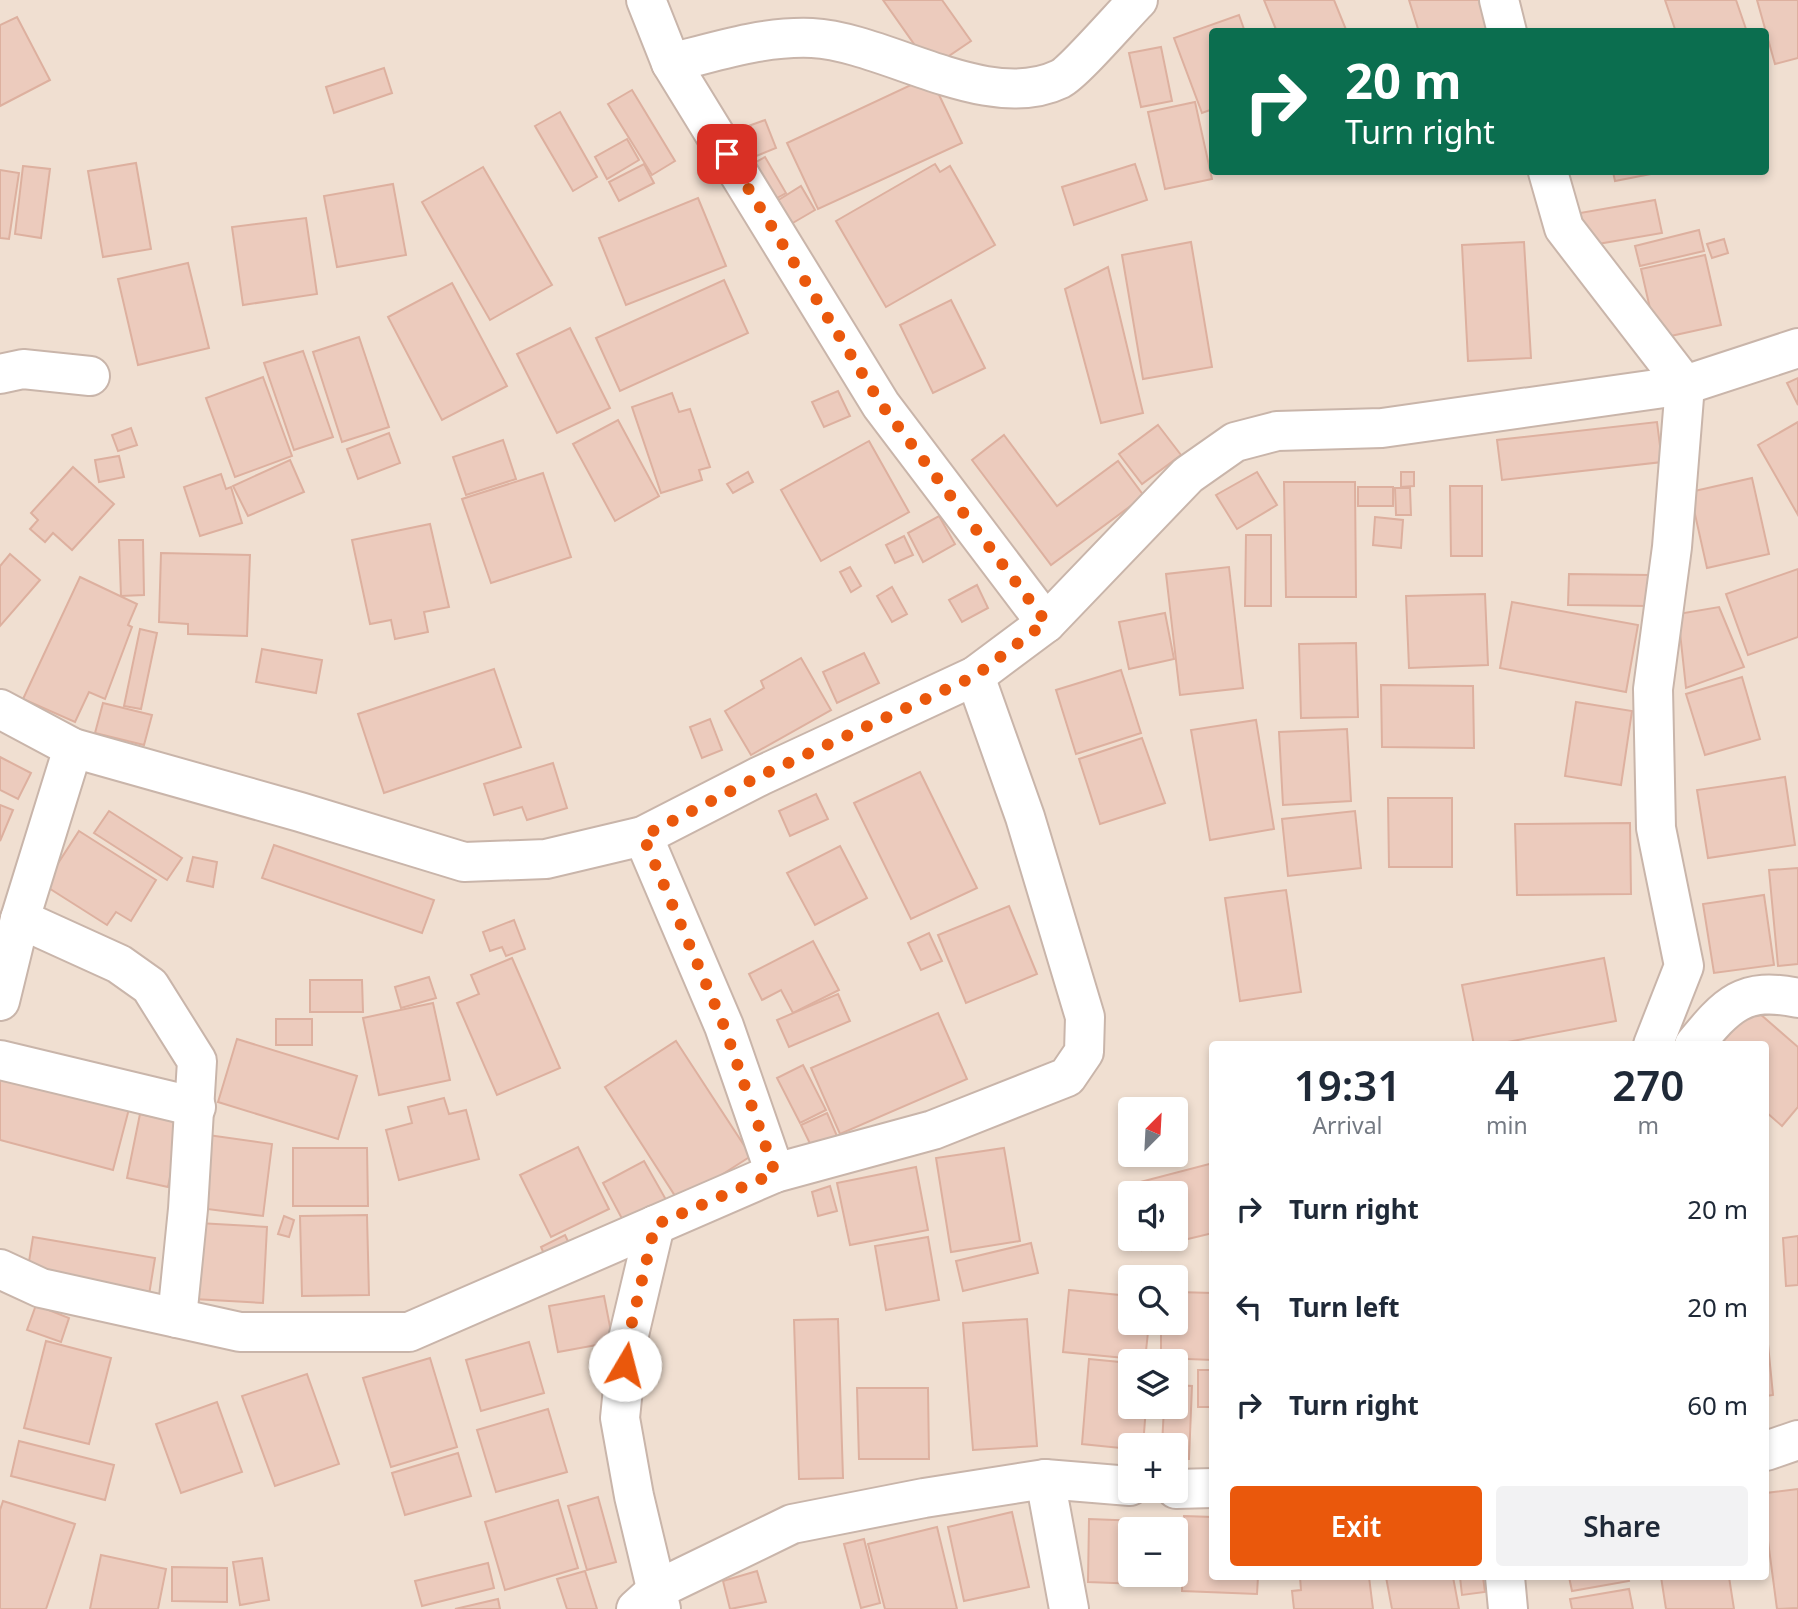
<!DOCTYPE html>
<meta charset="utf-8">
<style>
body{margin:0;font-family:"Noto Sans",sans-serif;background:#f2f2f3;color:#1f2937;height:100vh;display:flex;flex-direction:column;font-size:26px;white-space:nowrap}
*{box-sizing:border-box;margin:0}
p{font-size:23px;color:#747a83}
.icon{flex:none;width:38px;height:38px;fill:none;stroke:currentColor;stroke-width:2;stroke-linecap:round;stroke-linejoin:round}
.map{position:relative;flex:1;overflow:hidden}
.drawer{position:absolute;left:1209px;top:1041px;width:560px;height:539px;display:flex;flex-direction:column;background:#fff;border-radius:7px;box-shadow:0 4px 10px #0003}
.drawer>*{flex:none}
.banner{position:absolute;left:1209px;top:28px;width:560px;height:147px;border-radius:7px;box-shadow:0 4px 10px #0003;background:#0b6e4f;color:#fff;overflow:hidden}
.needle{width:46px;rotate:24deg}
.tools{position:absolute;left:1118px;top:1097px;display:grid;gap:14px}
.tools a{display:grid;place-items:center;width:70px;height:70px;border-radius:7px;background:#fff;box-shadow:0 4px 10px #0003;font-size:35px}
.pin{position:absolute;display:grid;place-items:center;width:60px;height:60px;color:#fff;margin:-30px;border-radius:14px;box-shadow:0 4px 10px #0006}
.me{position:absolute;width:77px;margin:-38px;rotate:8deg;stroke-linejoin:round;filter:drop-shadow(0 0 5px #0008)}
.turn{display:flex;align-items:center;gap:24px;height:147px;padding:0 21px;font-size:32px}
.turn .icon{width:91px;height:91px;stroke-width:2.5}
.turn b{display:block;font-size:49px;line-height:60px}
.eta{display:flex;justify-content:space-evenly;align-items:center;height:119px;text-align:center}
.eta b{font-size:42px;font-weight:600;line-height:49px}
.button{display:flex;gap:14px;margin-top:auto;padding:14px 21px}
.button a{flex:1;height:80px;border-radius:7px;background:#ea580c;color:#fff;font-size:28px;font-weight:600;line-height:80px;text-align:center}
.button a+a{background:#f2f2f3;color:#1f2937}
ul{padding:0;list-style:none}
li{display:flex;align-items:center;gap:21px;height:98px;padding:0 21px}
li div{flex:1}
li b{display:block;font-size:26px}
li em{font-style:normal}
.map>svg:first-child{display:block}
.residential{fill:#f0dfd1;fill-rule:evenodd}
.building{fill:#eccbbd;stroke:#ddb09f;stroke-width:2}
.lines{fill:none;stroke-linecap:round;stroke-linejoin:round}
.minor-casing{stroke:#c9b5aa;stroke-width:42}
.minor{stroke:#fff;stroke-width:38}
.route{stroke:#ea580c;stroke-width:12;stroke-dasharray:0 21.6}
</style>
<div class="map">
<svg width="1798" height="1609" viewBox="0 0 1798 1609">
<rect width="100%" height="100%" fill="#f9eee2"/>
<path class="residential" d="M0 0H1798V1609H0ZM1213 32H1766V172H1213ZM1213 1045H1766V1577H1213ZM1130 1110H1176V1155H1130ZM1130 1194H1176V1239H1130ZM1130 1278H1176V1323H1130ZM1130 1362H1176V1407H1130ZM1130 1446H1176V1491H1130ZM1130 1530H1176V1575H1130Z"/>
<g class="building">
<path d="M883 0H942L971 41 931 68Z"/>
<path d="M1264 0H1334L1347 32H1277Z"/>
<path d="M1409 0H1481L1490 32H1419Z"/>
<path d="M1665 0H1736L1747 32H1676Z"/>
<path d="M1757 0H1798V58L1775 64Z"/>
<path d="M1239 15 1245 32H1213V109L1202 113 1174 38Z"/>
<path d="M17 17 50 80 0 106V25Z"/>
<path d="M1161 47 1172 101 1141 107 1129 53Z"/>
<path d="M384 68 392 93 334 113 326 87Z"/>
<path d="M930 76 962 143 818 209 787 143Z"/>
<path d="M632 90 675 161 652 175 608 104Z"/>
<path d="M1195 102 1212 179 1165 189 1148 112Z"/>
<path d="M560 112 597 177 573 191 535 126Z"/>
<path d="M765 120 776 148 749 159 737 130Z"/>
<path d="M627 139 639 160 607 179 595 157Z"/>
<path d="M765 157 786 193 768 203 747 167Z"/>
<path d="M136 163 151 249 103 257 88 171Z"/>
<path d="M644 164 654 183 619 201 609 182Z"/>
<path d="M935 164 940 172 950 166 995 245 886 307 836 221Z"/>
<path d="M1135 164 1147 200 1074 225 1062 187Z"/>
<path d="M23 166 50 169 41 238 15 234Z"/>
<path d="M483 167 552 285 490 320 422 202Z"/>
<path d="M0 170 19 173 9 239 0 238Z"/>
<path d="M1613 172H1661L1615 181Z"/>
<path d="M393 184 406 255 337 267 324 196Z"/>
<path d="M801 186 815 210 791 224 777 201Z"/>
<path d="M698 198 726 266 626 305 599 238Z"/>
<path d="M1655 200 1662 233 1586 246 1580 213Z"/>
<path d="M306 218 317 294 243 305 232 227Z"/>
<path d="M1699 230 1704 251 1640 266 1635 246Z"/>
<path d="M1724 239 1728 253 1712 258 1707 244Z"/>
<path d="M1191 242 1212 367 1143 379 1122 255Z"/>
<path d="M1524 242 1531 358 1468 361 1462 245Z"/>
<path d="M1705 255 1721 325 1657 339 1641 269Z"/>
<path d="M188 263 209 348 138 365 118 279Z"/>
<path d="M1108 267 1143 413 1101 423 1065 289Z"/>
<path d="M724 280 748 333 620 391 596 338Z"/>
<path d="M452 283 507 386 442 420 388 317Z"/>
<path d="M951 300 985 368 933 393 900 325Z"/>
<path d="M570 328 610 408 557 433 517 354Z"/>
<path d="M359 337 389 427 342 442 313 352Z"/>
<path d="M303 351 333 437 294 450 264 363Z"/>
<path d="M263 377 292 456 235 477 206 398Z"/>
<path d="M1798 378V405L1787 383Z"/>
<path d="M838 391 850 416 824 427 812 402Z"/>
<path d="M672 393 679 412 690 409 710 467 699 470 702 480 661 493 632 407Z"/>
<path d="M618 420 659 496 615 521 573 444Z"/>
<path d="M1657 422 1662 462 1502 480 1497 440Z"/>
<path d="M1798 422V515L1758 445Z"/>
<path d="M1158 425 1181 455 1142 484 1119 454Z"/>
<path d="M131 428 137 445 118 451 112 435Z"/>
<path d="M389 433 400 463 358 479 347 449Z"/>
<path d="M1004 435 1057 506 1118 461 1144 496 1051 565 972 460Z"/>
<path d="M503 440 516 479 466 495 453 457Z"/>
<path d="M869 441 909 512 821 561 781 490Z"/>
<path d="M119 456 124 477 99 482 95 460Z"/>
<path d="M290 460 304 492 248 516 233 486Z"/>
<path d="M73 467 114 504 72 550 53 533 45 542 30 529 38 520 31 513Z"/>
<path d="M748 472 753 482 733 493 727 484Z"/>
<path d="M1257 472 1277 505 1237 529 1216 495Z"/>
<path d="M1401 472H1414V486L1401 487Z"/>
<path d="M543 473 571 557 491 583 462 499Z"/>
<path d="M221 474 226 489 231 487 242 523 200 536 184 487Z"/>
<path d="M1752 478 1769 554 1707 568 1690 492Z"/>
<path d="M1284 482H1355L1356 597H1286Z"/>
<path d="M1450 486H1482V556H1451Z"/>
<rect x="1358" y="487" width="35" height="19"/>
<path d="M1395 488H1410L1411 515H1396Z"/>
<path d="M939 516 955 544 923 562 908 533Z"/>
<path d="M1375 517 1403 520 1401 548 1373 545Z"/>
<path d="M430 524 449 607 424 612 428 632 395 639 391 620 370 624 352 540Z"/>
<path d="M1246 535H1271V606H1245Z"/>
<path d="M904 536 913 555 895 563 886 545Z"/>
<path d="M119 540H143L144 595 121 596Z"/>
<path d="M161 553 250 555 247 636 188 634V624L159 622Z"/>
<path d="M10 554 40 580 0 626V566Z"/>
<path d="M850 567 861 586 851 592 840 572Z"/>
<path d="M1229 567 1243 688 1180 695 1166 574Z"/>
<path d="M1798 569V637L1748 655 1726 594Z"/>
<path d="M1569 574 1649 575V606L1568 605Z"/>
<path d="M80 577 137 604 128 625 132 627 105 699 89 692 75 722 23 699Z"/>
<path d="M977 585 988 608 962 622 949 600Z"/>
<path d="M892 587 907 614 892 622 877 596Z"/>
<path d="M1485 594 1488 665 1409 668 1406 596Z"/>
<path d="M1512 602 1638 625 1626 692 1500 668Z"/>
<path d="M1719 607 1744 667 1686 688 1678 614Z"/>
<path d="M1165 613 1174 659 1129 669 1119 622Z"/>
<path d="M140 629 157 633 141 709 124 706Z"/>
<path d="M1356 643 1358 717 1301 718 1299 644Z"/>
<path d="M262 649 322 660 316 693 256 682Z"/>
<path d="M864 653 879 683 837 703 823 672Z"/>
<path d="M801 658 831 710 751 755 725 711 764 688 761 681Z"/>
<path d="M494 669 521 747 384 793 358 714Z"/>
<path d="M1121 670 1141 733 1076 754 1056 690Z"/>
<path d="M1742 677 1760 739 1705 755 1686 694Z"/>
<path d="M1381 685 1473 686 1474 748 1382 747Z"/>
<path d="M1576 702 1632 711 1621 785 1565 776Z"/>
<path d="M103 703 152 715 144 745 95 733Z"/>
<path d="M710 719 722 750 702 758 690 727Z"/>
<path d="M1256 720 1274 829 1210 840 1191 730Z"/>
<path d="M1347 729 1351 801 1283 805 1279 732Z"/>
<path d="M1142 738 1165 803 1100 824 1079 759Z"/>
<path d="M0 757 31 773 18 799 0 790Z"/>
<path d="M553 763 567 808 527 820 522 807 494 815 484 784Z"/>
<path d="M920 772 977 888 911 919 854 803Z"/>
<path d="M1785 777 1795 845 1708 858 1697 790Z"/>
<path d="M816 794 828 819 790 836 779 811Z"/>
<path d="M1388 798H1452V867H1389Z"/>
<path d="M0 805 13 810 0 841Z"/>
<path d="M109 811 182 858 167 880 94 833Z"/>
<path d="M1355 811 1361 868 1288 876 1282 819Z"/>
<path d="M1630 823 1631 894 1517 895 1515 824Z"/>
<path d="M79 831 156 880 131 921 116 912 107 925 44 885Z"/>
<path d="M274 845 434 900 422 933 262 878Z"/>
<path d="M840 846 867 898 815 925 787 873Z"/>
<path d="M193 857 217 862 213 887 187 881Z"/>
<path d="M1798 868V964L1778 966 1769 870Z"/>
<path d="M1286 890 1301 992 1240 1001 1225 898Z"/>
<path d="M1764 895 1774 965 1714 973 1703 904Z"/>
<path d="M1009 906 1037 974 966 1003 938 935Z"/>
<path d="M514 920 525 949 506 956 502 947 490 951 483 932Z"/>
<path d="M929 933 942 961 921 970 908 943Z"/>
<path d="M813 941 839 990 793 1013 781 990 762 1000 749 974Z"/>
<path d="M512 958 560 1068 497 1095 457 1003 479 994 471 975Z"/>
<path d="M1604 958 1616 1021 1492 1045H1474L1462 985Z"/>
<path d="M429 977 436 998 401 1008 395 987Z"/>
<path d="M310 980H362L363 1012H310Z"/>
<path d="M838 994 850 1021 789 1047 777 1020Z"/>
<path d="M433 1003 450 1080 379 1095 363 1018Z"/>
<path d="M1752 1007 1798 1047V1107L1782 1126 1766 1112V1045H1720Z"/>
<path d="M938 1013 967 1079 840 1134 811 1068Z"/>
<rect x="276" y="1019" width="36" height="26"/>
<path d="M237 1039 357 1076 338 1139 218 1102Z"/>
<path d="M676 1041 751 1156 679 1202 605 1087Z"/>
<path d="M803 1065 826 1110 800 1123 777 1078Z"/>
<path d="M0 1071 130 1105 113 1170 0 1140Z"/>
<path d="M444 1098 449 1114 466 1110 479 1159 399 1180 386 1130 412 1123 408 1107Z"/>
<path d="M827 1113 840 1143 815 1154 801 1125Z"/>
<path d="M140 1114 181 1123 168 1187 127 1178Z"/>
<path d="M208 1135 272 1144 263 1216 199 1208Z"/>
<path d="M578 1147 609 1209 551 1237 520 1175Z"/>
<path d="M293 1148H367L368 1206H293Z"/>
<path d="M1004 1148 1020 1241 951 1252 936 1158Z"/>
<path d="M644 1161 669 1205 627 1228 603 1183Z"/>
<path d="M1213 1163V1233L1142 1250 1139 1239H1176V1194H1130V1206L1125 1186Z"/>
<path d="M916 1167 928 1230 850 1245 837 1183Z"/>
<path d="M830 1186 837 1211 818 1216 812 1192Z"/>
<path d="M367 1215 369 1295 302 1296 300 1216Z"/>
<path d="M284 1216 294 1220 289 1237 278 1234Z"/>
<path d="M198 1223 267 1227 263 1303 194 1299Z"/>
<path d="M565 1235 573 1252 548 1263 541 1247Z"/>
<path d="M1798 1236V1285L1786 1286 1783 1238Z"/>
<path d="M33 1237 155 1258 148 1301 26 1280Z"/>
<path d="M928 1237 939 1300 886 1310 875 1246Z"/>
<path d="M1031 1243 1038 1273 963 1291 956 1261Z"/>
<path d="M1069 1290 1130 1296V1323H1149L1145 1360 1063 1352Z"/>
<path d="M1176 1292 1213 1293V1360L1161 1358V1323H1176Z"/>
<path d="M604 1296 613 1342 558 1352 549 1306Z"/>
<path d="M36 1305 69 1318 61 1342 27 1330Z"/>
<path d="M838 1319 843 1478 799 1479 794 1320Z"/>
<path d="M1027 1319 1037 1446 973 1450 963 1323Z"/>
<path d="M1766 1324 1773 1395 1766 1396Z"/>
<path d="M46 1341 111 1358 89 1444 24 1428Z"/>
<path d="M529 1342 544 1393 481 1411 466 1360Z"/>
<path d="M430 1358 457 1447 391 1467 363 1378Z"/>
<path d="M1089 1359 1130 1363V1407H1146L1143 1446H1130V1449L1082 1444Z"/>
<rect x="1198" y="1370" width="15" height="37"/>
<path d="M307 1374 339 1464 275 1486 242 1396Z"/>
<path d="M1176 1385 1192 1386 1189 1459H1176V1446H1162L1164 1407H1176Z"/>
<path d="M857 1388H928L929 1459H859Z"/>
<path d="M217 1402 242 1472 181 1493 156 1424Z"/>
<path d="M548 1409 567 1472 496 1492 477 1430Z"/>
<path d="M19 1441 114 1465 105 1500 11 1476Z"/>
<path d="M458 1453 471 1496 405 1515 392 1473Z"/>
<path d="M1798 1489V1608L1777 1609 1766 1526V1493Z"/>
<path d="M598 1497 616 1562 587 1570 568 1506Z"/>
<path d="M558 1500 578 1568 505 1590 485 1522Z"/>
<path d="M3 1501 75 1524 46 1609H0V1510Z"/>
<path d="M1012 1512 1029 1587 964 1601 948 1527Z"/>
<path d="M1184 1516 1213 1517V1577H1258L1257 1594 1182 1591Z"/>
<path d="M1089 1519 1140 1521V1530H1130V1575H1139V1584L1088 1582Z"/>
<path d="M937 1527 957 1609H885L868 1544Z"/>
<path d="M864 1539 880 1603 861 1608 844 1544Z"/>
<path d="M101 1555 166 1569 158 1609H90Z"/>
<path d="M262 1558 269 1600 240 1605 233 1562Z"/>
<path d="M488 1563 494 1588 422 1606 415 1581Z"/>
<path d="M172 1567 227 1568V1602L172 1601Z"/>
<path d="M585 1571 597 1609H567L557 1579Z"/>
<path d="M757 1571 766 1602 730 1609 723 1581Z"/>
<path d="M1300 1577H1369L1373 1609H1294L1292 1591 1301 1590Z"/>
<path d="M1386 1577H1453L1459 1609H1392Z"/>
<path d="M1460 1577H1483L1485 1592 1462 1595Z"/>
<path d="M1569 1577H1628L1629 1581 1572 1591Z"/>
<path d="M1661 1577H1729L1734 1609H1666Z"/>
<path d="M1629 1589 1633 1609H1572L1570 1599Z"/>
<path d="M498 1599 500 1609H455Z"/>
</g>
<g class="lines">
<defs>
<g id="minor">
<path d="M646 0 671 63 881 405 1046 623"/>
<path d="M1499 0 1507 32"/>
<path d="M671 63C717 51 764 36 812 38 887 42 987 114 1060 79 1074 72 1123 15 1138 0"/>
<path d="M1548 172 1564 228 1685 385 1672 547 1653 689 1656 828 1684 966 1653 1045"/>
<path d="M0 374 23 369 90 376"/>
<path d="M0 709 73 748 300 812 464 862 546 859 643 836 760 776 975 676 1046 623 1188 475 1235 442 1277 431 1382 428 1685 385 1798 348"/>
<path d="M643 836 724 1026 775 1173"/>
<path d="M20 919 119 964 150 986 197 1061 188 1209 177 1318"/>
<path d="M0 1001 20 919 73 748"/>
<path d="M1694 1045C1727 1005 1743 986 1798 998"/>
<path d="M0 1060 196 1107"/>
<path d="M655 1225 628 1339 620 1418 634 1496 661 1609"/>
<path d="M0 1269 41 1288 240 1332H409L775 1173 933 1130 1067 1077 1084 1052 1085 1017 1025 817 975 676"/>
<path d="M1766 1451 1798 1440"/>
<path d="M1045 1479 1069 1609"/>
<path d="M1176 1489 1213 1488"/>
<path d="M1505 1577 1508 1609"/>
<path d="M636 1609 658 1589 792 1524 924 1498 1045 1479 1130 1486"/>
</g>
</defs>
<use href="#minor" class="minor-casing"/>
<use href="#minor" class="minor"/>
</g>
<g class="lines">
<path class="route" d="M625 1365 628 1339 655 1225 775 1173 724 1026 643 836 760 776 975 676 1046 622 881 404 727 154"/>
</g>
</svg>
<div class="tools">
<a><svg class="needle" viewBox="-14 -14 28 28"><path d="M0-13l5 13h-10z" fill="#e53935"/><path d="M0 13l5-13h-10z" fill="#747a83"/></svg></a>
<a><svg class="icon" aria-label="sound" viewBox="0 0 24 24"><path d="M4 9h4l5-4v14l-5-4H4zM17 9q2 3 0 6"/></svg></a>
<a><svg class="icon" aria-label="search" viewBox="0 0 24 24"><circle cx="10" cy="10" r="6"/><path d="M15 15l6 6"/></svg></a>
<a><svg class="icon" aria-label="layers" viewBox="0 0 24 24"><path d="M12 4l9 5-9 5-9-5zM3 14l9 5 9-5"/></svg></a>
<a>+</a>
<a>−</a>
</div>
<div class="pin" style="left:727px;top:154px;background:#d93025"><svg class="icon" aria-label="arrive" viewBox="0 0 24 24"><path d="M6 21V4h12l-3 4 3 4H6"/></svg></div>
<svg class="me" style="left:625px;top:1365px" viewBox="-20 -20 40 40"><circle r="19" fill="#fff"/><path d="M0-13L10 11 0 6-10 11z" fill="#ea580c"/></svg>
<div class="banner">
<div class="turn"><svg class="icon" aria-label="right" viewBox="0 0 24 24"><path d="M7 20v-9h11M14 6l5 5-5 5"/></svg><div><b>20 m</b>Turn right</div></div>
</div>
<section class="drawer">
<div class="eta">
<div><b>19:31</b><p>Arrival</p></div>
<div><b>4</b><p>min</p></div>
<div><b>270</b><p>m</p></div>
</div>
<ul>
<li><svg class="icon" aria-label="right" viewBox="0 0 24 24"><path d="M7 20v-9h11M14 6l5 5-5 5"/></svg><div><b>Turn right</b></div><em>20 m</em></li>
<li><svg class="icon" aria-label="left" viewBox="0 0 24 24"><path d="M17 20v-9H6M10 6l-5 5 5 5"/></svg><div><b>Turn left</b></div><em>20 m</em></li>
<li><svg class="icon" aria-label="right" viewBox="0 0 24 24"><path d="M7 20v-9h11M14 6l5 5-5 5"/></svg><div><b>Turn right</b></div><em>60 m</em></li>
</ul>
<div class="button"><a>Exit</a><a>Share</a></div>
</section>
</div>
